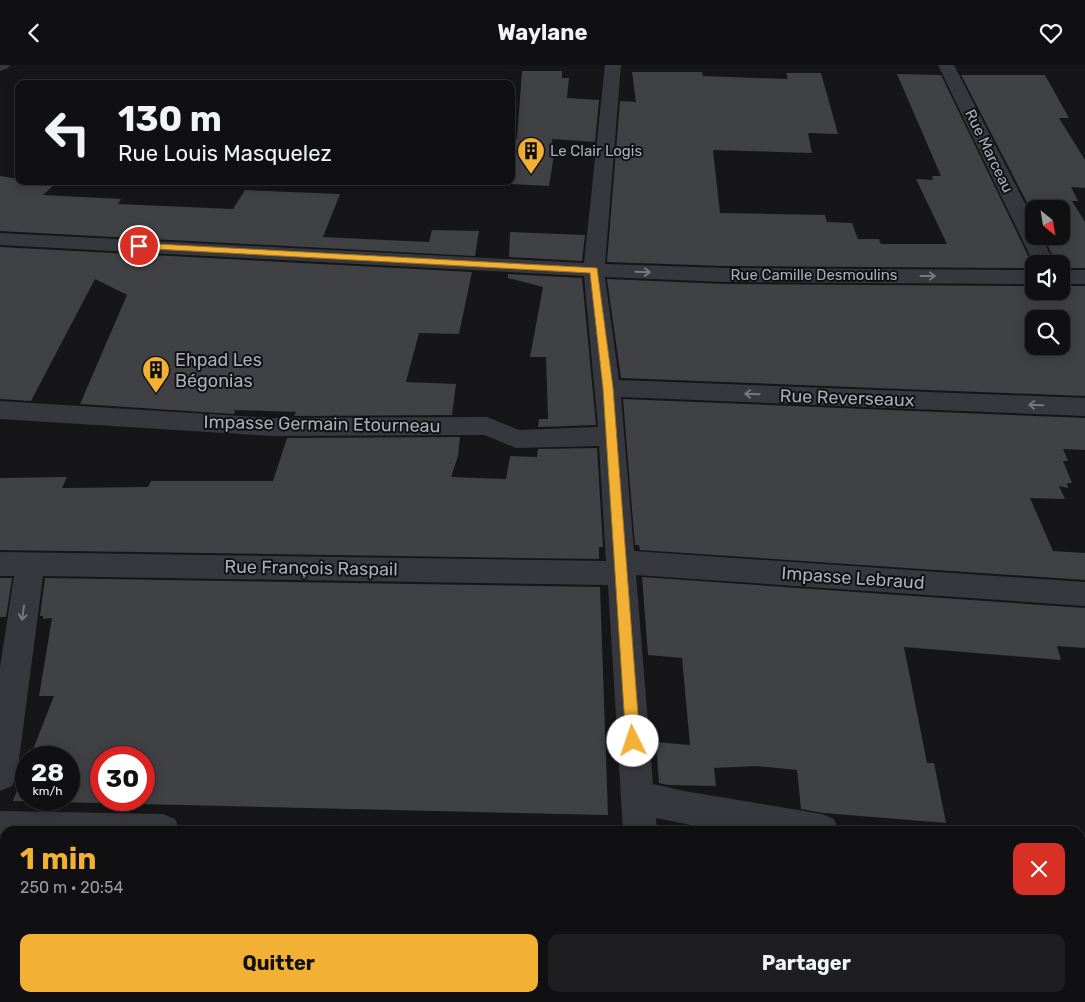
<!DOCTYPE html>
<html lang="fr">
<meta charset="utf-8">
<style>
body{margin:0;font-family:Rubik,sans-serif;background:#1e1e20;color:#f1f3f6;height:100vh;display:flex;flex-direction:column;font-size:19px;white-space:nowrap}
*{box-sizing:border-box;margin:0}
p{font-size:16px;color:#9c9d9f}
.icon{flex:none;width:28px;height:28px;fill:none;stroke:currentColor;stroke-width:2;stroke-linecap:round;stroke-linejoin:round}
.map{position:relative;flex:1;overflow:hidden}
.sheet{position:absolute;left:0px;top:761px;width:1085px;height:176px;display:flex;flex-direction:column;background:#101012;border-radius:15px 15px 0 0;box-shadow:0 2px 12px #0003,0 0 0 1px #303032}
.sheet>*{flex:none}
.hud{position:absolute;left:15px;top:15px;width:500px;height:105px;border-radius:10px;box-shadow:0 2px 12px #0003,0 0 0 1px #303032;background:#101012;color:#f1f3f6;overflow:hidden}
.needle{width:32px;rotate:150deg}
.fabs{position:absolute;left:1025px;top:135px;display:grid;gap:10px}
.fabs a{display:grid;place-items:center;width:45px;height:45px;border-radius:10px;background:#101012;box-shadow:0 2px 12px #0003,0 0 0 1px #303032;font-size:25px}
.speed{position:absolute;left:15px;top:681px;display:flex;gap:10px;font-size:25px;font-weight:700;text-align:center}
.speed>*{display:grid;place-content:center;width:65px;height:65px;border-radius:50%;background:#101012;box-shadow:0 2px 12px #0003,0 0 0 1px #303032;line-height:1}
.speed small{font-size:12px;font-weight:400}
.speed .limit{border:8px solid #d22;background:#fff;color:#111}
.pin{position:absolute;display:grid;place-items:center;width:42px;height:42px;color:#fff;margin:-21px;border:2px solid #fff;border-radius:50%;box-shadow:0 1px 5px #0007}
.me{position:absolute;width:55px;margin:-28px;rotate:356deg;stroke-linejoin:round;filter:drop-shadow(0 0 4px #0008)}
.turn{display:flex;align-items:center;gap:18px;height:105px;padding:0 20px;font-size:22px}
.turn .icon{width:65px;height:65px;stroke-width:2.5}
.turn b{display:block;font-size:35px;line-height:42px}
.round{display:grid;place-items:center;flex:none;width:52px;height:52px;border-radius:10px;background:#1e1e20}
.overview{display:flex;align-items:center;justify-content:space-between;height:85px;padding:0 20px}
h1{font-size:30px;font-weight:700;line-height:38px;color:#f2b134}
.action{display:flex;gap:10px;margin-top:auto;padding:10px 20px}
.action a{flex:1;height:58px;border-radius:10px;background:#f2b134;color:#111;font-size:20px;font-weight:700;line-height:58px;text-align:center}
.action a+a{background:#1e1e20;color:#f1f3f6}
header{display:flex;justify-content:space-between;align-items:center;height:65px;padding:0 20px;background:#101012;font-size:22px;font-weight:700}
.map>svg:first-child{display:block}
.building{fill:#404145;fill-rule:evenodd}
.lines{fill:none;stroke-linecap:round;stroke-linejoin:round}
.minor{fill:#37383d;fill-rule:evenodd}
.oneway{stroke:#757881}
.route{fill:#f2b134;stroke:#9d7322}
.labels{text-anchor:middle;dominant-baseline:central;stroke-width:4;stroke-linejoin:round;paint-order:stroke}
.far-poi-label{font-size:15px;fill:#a8adb8;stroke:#111113;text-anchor:start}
.far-street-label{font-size:15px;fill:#a8adb8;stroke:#111113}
.poi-label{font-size:18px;fill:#a8adb8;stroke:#111113;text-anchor:start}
.street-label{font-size:18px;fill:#a8adb8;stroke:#111113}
</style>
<header><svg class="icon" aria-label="back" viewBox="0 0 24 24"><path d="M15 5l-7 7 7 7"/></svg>Waylane<svg class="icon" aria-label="heart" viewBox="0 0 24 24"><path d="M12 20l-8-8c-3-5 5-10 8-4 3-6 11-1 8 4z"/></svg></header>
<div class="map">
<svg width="1085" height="937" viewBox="0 0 1085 937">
<rect width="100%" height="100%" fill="#161618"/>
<g class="building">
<path d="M522 6H562V13H569L567 33 599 35 595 77 552 74 554 90 549 121 511 119V74H517Z"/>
<path d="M632 7H702L703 11 788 14 786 8H821L838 69 808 68 812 88 713 85 720 148 825 150 827 157 852 158 858 174H879L881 179H947L916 114 933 115 932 111H941L897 9 941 10 1034 203 725 201 607 197 620 36 636 37Z"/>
<path d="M961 10H1045L1069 53H1059L1085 95V123L1071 122 1078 136H1072L1085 157V203H1061V199H1057L1043 171H1061V144H1034V151Z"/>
<path d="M0 111 19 114V116L56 118 43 130 121 134 118 139 233 144 245 125 340 129 323 172 429 177 432 165 479 166 475 191 0 166Z"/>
<path d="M510 167 585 170 582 196 509 192Z"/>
<path d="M0 182 472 207 459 269 419 268 406 317 456 319 452 350 294 351 296 347 235 345 234 349 80 339 127 230 95 214 31 336 0 334Z"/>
<path d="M508 209 582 213 596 360 538 362 539 354H548L546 292H530L543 222 508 213Z"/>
<path d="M607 214 725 219 1034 221V226H1061V221H1085V331L621 313ZM1034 254H1061V281H1034Z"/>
<path d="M623 334 1085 353V385L1063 384 1068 396H1063L1072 418H1067L1068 423 1059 421 1065 434 1030 433 1053 486 1085 488V515L640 485 639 480H635Z"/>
<path d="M460 372 458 391 451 412 506 414 510 391 537 392 538 384 597 383 603 482H599V494L0 485V413L67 412 62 423 148 422 151 416H273L287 373Z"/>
<path d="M642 512 1085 543V583L1057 581 1061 595 904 582 927 698H934L946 758 824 748 801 744 797 705 756 701 714 703 716 721 668 720 659 718 656 677 690 680 682 593 648 590Z"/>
<path d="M0 513H12L6 552H0Z"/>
<path d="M45 513 600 522 608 750 13 736 26 702V735H69V692H30L54 631H39L52 553 43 554V551H40ZM101 692H144V735H101Z"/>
</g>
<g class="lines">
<g class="minor">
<path d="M0 0H10L8 3 0 6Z"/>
<path d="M605 0H621L605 199 725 203 1034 205V219L725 217 605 212 619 315 1085 333V351L621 332 634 486 1085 517V541L636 510 653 719 684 726 822 749 834 754 839 766H721L656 753 657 766H623L608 520 43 511 17 710 12 721 0 726V602L14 511H0V487L606 496 599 381 516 383 484 370 271 371 0 354V336L271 353 487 352 519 365 598 362 584 211 0 180V168L584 198Z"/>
<path d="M938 0H954L1034 156V171H1041L1055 199H1034Z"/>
<rect x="1061" y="205" width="24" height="14"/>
<path d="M0 746 163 749 175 754 180 766H5V780H0Z"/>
<rect x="1080" y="819" width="5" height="36"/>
<rect x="633" y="932" width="38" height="5"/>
</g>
</g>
<defs><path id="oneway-shaft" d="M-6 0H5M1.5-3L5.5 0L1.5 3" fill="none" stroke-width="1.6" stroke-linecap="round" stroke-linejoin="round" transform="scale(1.25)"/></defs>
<g class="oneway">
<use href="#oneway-shaft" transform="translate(643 207) rotate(2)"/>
<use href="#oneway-shaft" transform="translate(928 211)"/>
<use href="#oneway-shaft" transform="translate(752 329) rotate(-178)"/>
<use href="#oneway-shaft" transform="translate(1036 340) rotate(-178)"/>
<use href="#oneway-shaft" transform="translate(23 548) rotate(98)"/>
</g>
<path class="route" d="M139 178 597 203 613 323 640 676 638 680 633 682 628 680 626 676 603 323 590 208 136 183V179Z"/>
<defs>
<symbol id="building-pin" viewBox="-11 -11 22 30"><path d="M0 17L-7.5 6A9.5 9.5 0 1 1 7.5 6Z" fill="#f2b134" stroke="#111113"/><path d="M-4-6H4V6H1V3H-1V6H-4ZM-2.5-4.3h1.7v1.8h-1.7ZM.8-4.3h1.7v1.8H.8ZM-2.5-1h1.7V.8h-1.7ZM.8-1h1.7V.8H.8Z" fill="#111"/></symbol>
</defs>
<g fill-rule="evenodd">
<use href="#building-pin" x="515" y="70" width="32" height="43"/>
<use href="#building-pin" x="140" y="289" width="32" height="43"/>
</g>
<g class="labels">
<g class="far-poi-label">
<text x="550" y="86">Le Clair Logis</text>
</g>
<g class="far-street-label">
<text transform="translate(989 86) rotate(64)">Rue Marceau</text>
<text x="814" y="210">Rue Camille Desmoulins</text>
</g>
<g class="poi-label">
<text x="175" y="295">Ehpad Les<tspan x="175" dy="21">Bégonias</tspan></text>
</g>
<g class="street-label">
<text transform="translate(847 333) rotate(2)">Rue Reverseaux</text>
<text transform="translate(322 359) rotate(1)">Impasse Germain Etourneau</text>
<text transform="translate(311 503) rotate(1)">Rue François Raspail</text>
<text transform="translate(853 513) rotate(4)">Impasse Lebraud</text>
</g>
</g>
</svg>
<div class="fabs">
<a><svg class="needle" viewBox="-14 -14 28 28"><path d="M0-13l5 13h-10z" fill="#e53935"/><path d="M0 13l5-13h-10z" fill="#9c9d9f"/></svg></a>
<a><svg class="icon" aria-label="sound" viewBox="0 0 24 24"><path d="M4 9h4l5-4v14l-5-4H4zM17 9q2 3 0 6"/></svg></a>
<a><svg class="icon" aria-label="search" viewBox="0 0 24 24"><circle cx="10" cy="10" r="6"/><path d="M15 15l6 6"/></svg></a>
</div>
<div class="speed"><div>28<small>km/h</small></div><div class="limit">30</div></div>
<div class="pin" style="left:139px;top:181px;background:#d93025"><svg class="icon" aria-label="arrive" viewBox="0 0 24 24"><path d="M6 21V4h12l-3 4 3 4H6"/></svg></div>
<svg class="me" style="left:633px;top:676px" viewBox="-20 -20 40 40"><circle r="19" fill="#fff"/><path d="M0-13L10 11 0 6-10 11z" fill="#f2b134"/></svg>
<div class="hud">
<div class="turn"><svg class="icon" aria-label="left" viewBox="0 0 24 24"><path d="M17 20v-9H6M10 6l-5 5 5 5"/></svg><div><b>130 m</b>Rue Louis Masquelez</div></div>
</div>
<section class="sheet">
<div class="overview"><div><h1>1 min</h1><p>250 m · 20:54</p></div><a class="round" style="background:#d93025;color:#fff"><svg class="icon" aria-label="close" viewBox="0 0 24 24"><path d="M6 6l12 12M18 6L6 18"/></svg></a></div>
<div class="action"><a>Quitter</a><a>Partager</a></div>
</section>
</div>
